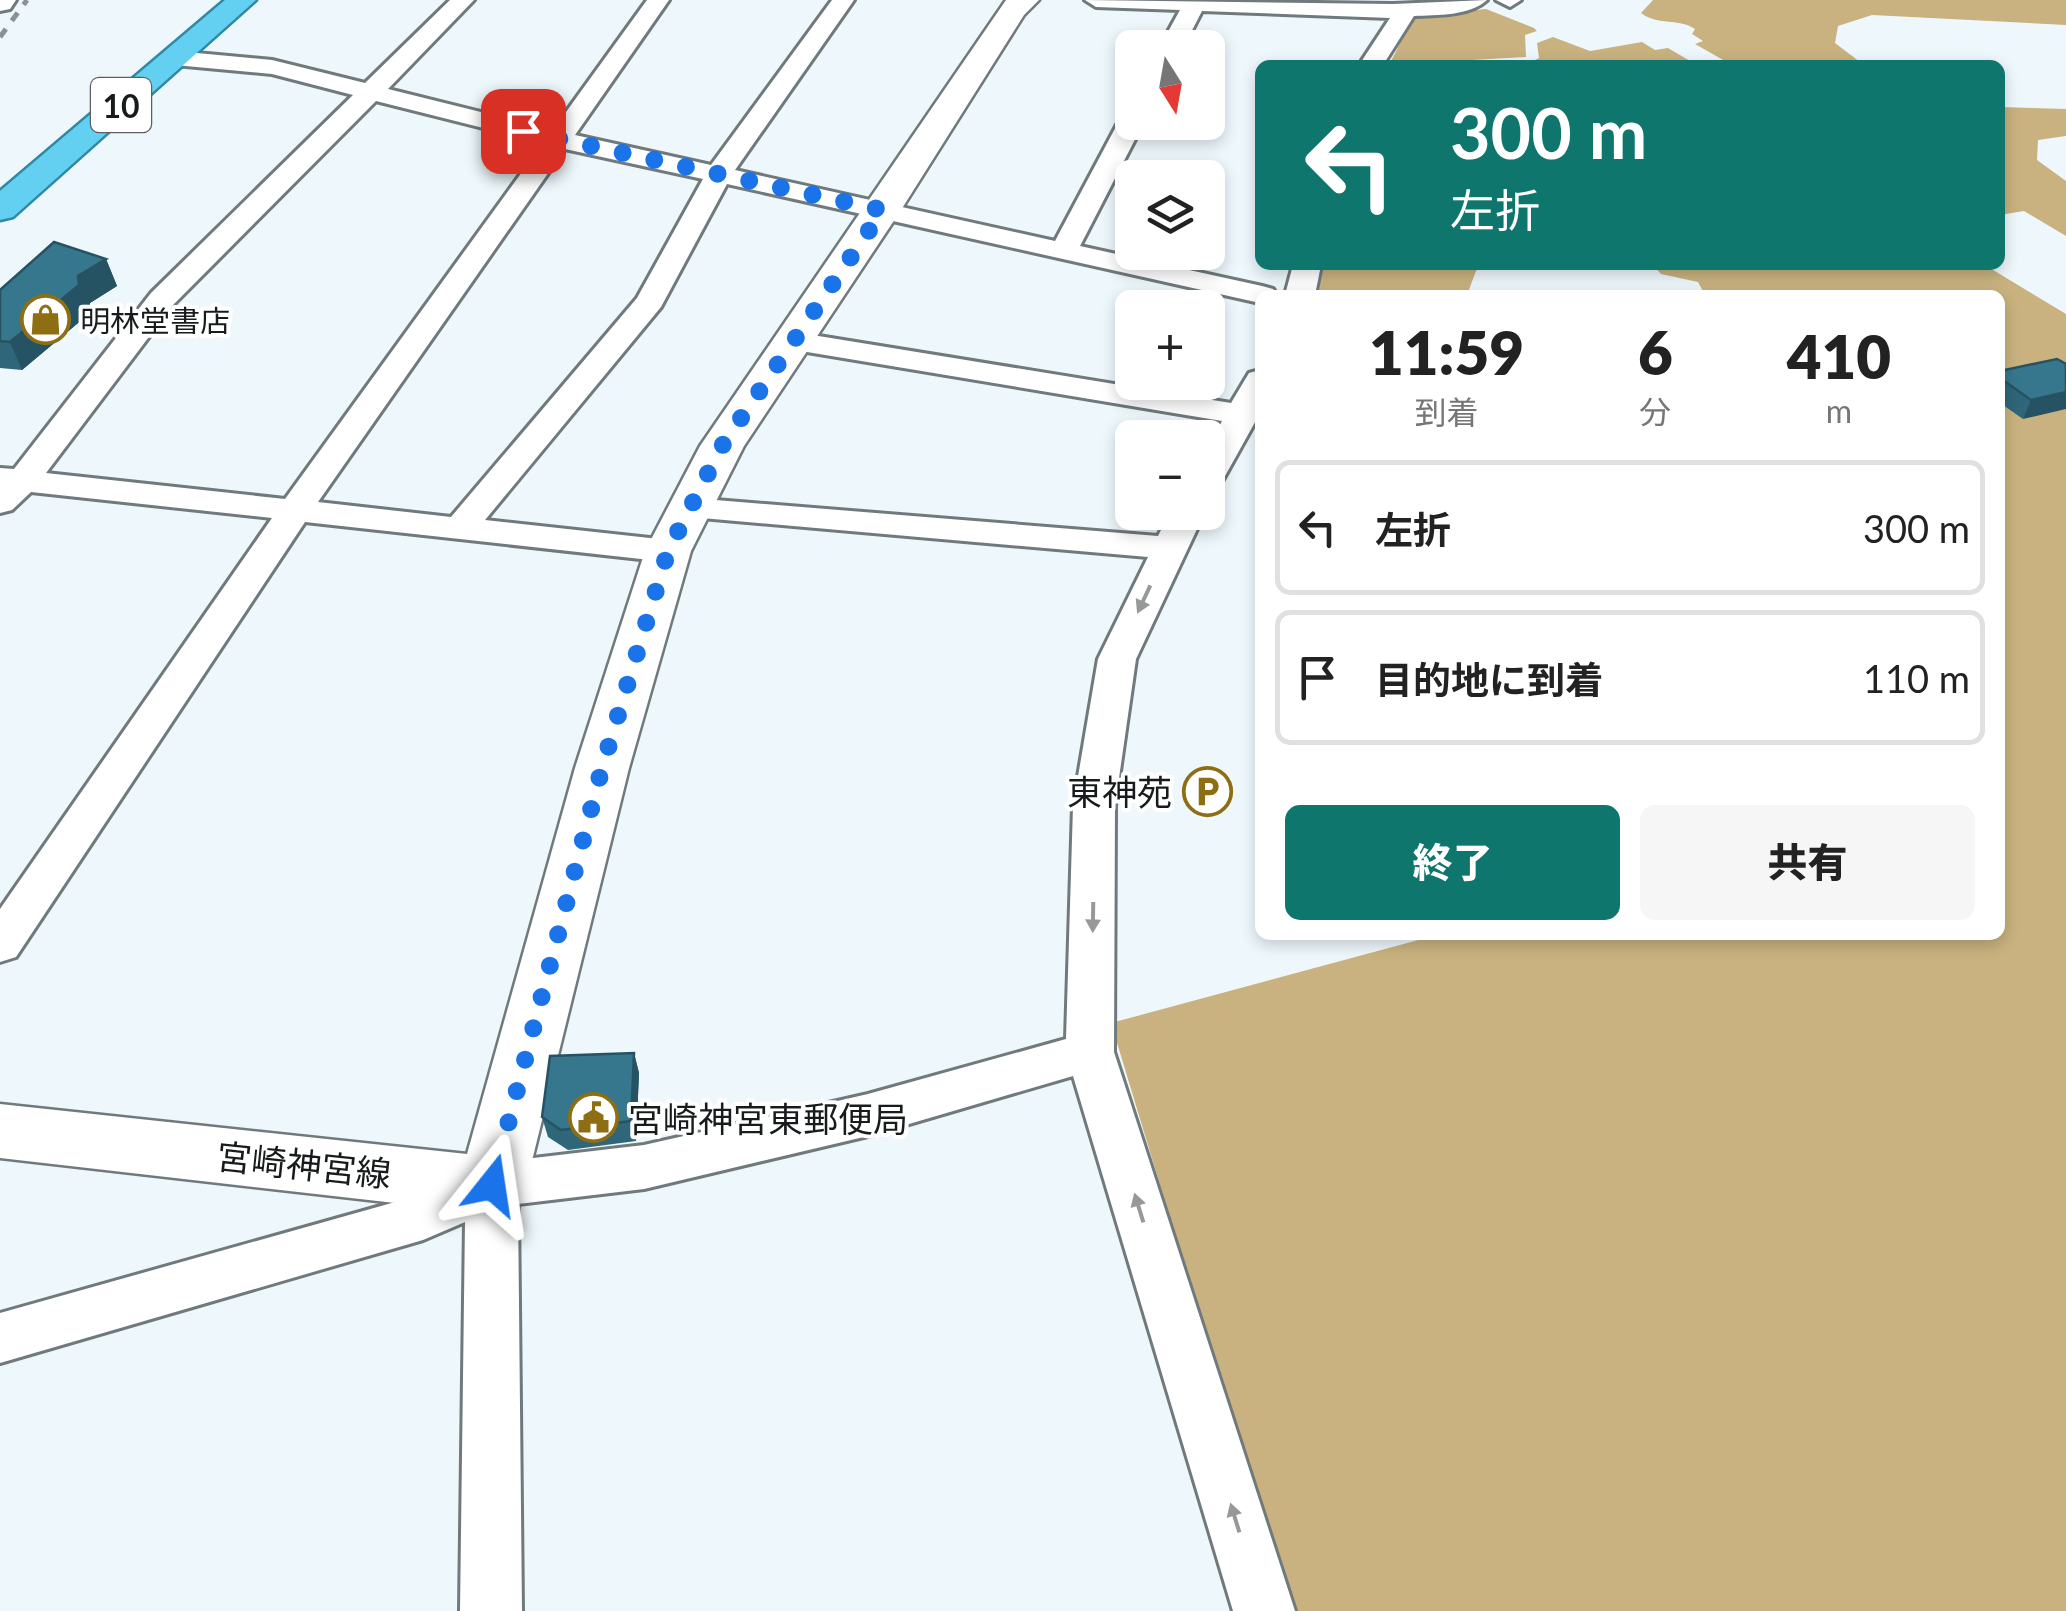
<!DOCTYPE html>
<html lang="ja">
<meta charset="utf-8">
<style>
body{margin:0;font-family:Lato,"Noto Sans JP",sans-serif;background:#f6f6f6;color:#222;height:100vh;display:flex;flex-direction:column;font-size:38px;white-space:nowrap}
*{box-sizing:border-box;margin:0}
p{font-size:32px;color:#767676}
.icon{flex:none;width:55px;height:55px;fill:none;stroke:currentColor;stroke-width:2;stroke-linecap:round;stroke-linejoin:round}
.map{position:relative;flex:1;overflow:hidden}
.side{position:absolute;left:1255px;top:290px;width:750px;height:650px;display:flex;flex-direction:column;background:#fff;border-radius:15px;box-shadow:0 5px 15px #0003}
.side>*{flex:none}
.hud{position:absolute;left:1255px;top:60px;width:750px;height:210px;border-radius:15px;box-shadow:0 5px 15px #0003;background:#0f766e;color:#fff;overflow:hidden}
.needle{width:65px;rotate:169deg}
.fabs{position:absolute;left:1115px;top:30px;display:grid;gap:20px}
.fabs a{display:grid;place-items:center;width:110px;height:110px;border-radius:15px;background:#fff;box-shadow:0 5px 15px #0003;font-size:50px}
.pin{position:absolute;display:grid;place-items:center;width:85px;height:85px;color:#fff;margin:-42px;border-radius:20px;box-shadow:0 5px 15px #0006}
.me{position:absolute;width:110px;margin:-55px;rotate:15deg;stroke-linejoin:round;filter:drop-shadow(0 0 8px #0008)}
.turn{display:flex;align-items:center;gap:35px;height:210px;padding:0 30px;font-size:45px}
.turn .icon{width:130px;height:130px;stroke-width:2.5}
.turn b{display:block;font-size:70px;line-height:85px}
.eta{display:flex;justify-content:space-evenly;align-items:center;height:170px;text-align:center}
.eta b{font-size:60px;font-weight:800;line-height:70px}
.action{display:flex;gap:20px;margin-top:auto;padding:20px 30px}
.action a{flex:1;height:115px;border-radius:15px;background:#0f766e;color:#fff;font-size:40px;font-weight:800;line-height:115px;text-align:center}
.action a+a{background:#f6f6f6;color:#222}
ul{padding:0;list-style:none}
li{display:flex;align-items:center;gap:30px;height:135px;margin:0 20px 15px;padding:0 10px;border:5px solid #e0e0e0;border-radius:15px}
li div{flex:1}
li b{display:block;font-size:38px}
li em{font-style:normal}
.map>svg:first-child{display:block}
.forest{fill:#c9b27f}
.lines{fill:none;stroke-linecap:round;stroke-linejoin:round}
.minor-casing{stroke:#707a7d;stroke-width:6}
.tertiary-casing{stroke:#707a7d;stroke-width:6}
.secondary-casing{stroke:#707a7d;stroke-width:5}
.trunk-casing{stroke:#2f89a4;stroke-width:5}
.minor{fill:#fff;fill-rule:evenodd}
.tertiary{fill:#fff;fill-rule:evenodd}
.secondary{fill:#fff;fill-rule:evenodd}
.trunk{fill:#63d0f2;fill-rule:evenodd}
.rail{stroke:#8a9294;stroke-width:5;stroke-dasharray:10 10;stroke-linecap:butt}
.wall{fill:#2f6679}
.shaded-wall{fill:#265363}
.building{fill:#37778d;stroke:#265363;stroke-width:2.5}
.oneway{fill:#979899}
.route{stroke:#1a73e8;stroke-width:18;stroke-dasharray:0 32.4}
.labels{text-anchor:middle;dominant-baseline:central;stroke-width:8;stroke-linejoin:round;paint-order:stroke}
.far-poi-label{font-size:30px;fill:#171b1c;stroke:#fff;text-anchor:start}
.shield{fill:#fff;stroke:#5d5f60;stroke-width:2.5}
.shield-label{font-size:32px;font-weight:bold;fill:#171b1c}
.poi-label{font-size:35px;fill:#171b1c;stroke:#fff;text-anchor:end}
.street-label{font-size:35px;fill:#171b1c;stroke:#fff}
</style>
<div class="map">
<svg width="2066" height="1611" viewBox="0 0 2066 1611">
<rect width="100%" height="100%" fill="#eef8fc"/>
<g class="forest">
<path d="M1653 0H2066V25L1872 15 1838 26 1835 43 1864 65H1732L1695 44 1703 41 1692 34 1695 29C1679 18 1658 26 1641 13Z"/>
<path d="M1486 9 1534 28 1537 31 1525 35 1526 57 1453 61 1445 65H1389L1412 20 1422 15Z"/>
<path d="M1553 37 1590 51 1642 42 1655 50 1668 48 1697 65H1525L1539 58 1537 43Z"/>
<path d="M2000 107 2066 109V136L2038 140 2037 160 2066 181V236L2024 211 2000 215Z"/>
<path d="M1321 265H1483L1476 271 1467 295H1314Z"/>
<path d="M1653 265H1985L2066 314V1611H1289L1111 1023 1437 935H2000V295H1705L1698 282 1661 274Z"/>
</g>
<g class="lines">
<defs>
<g id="minor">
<path d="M450 0H474L388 89 553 130 647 0H669L575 135 711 165 832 0H854L735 170 1055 241 1119 121 1132 113V122H1144L1080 246 1262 286 1273 289 1277 295H1260V303L727 184 661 307 485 520 668 540 681 543 686 551 681 559 668 562 305 522 16 957 0 962V909L272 518 31 492 12 510 0 513V468L14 469 151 293 353 95 272 74 175 65 163 58 175 51 272 60 365 83ZM376 101 543 143 285 499 46 473 173 305ZM565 149 703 179 637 298 451 517 318 502Z"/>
<path d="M1085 0 1393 4 1487 0C1470 16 1437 15 1414 16L1383 65H1359L1390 18 1202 11 1183 48H1159L1180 10 1096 7Z"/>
<path d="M1496 0H1521L1510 7Z"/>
<path d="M1293 265H1321L1315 295H1285Z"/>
<path d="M794 332 1231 403 1249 373 1260 370 1259 415 1220 485 1208 488V447L1222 421 783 348 779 341 783 334Z"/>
<path d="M691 498 1158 536 1170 512H1205L1136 659 1115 806 1114 1052 1295 1611H1233L1073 1076 868 1136 644 1189 518 1204 522 1611H460L465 1222 423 1240 0 1363V1313L413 1197 492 1163 644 1145 868 1094 1066 1039 1073 806 1098 659 1148 557 679 516 673 509 679 502Z"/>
</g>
<path id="tertiary" d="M0 0H16L10 9 0 11Z"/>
<path id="secondary" d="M1006 0H1039L1024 15 901 210 744 446 691 551 629 768 526 1185 516 1205 492 1214 0 1158V1104L467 1154 575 768 645 551 700 446Z"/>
<path id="trunk" d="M225 0H256L13 217 0 220V191Z"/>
</defs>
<use href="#minor" class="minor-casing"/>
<use href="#tertiary" class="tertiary-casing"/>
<use href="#secondary" class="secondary-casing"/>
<use href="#trunk" class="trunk-casing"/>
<use href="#minor" class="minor"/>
<use href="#tertiary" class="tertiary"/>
<use href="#secondary" class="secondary"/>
<use href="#trunk" class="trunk"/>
<path class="rail" d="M0 37 27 0"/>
</g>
<g class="wall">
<path d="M106 259 117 286 90 303V313L22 370 0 368V290Z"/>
<path d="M2057 359 2023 419 2000 403V371Z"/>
<path d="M634 1053 639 1073 636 1141 568 1150 548 1137 542 1117Z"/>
</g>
<g class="shaded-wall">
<path d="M106 259 117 286 90 303V313L22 370 10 342 78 276Z"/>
<path d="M2066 392V409L2023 419 2031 400Z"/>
<path d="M634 1053 639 1073 636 1141 631 1121Z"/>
</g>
<g class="building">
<path d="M54 242 106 259 78 276 79 285 10 342 0 341V290Z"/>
<path d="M2057 359 2066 364V392L2031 400 2000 378V371Z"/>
<path d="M634 1053 631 1121 561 1130 542 1117 550 1056Z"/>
</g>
<defs><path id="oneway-solid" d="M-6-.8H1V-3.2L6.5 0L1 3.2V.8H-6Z" transform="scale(2.5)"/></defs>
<g class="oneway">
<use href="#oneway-solid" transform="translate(1144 599) rotate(115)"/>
<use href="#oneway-solid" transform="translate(1093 917) rotate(91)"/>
<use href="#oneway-solid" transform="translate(1139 1208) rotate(-107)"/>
<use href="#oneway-solid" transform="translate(1235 1518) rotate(-107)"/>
</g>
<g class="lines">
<path class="route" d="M492 1185 602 768 668 551 722 446 883 210 523 131"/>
</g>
<defs>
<symbol id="shop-ring" viewBox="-11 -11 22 22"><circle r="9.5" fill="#fff" stroke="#8e6e12" stroke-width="1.5"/><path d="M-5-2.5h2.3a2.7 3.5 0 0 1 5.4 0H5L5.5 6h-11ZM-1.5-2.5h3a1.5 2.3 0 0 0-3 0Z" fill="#8e6e12"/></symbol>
<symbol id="parking-ring" viewBox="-11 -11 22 22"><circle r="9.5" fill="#fff" stroke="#8e6e12" stroke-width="1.5"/><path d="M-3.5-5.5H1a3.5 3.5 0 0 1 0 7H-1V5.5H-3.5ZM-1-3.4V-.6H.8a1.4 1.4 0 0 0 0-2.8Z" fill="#8e6e12"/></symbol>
<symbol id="civic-ring" viewBox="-11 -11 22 22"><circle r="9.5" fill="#fff" stroke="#8e6e12" stroke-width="1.5"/><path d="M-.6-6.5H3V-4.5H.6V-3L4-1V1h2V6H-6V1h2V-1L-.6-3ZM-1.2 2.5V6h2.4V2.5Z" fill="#8e6e12"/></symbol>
</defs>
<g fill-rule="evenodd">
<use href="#shop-ring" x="18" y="292" width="55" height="55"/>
<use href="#parking-ring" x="1180" y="764" width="55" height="55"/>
<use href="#civic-ring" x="566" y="1090" width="55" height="55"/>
</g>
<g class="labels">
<g class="far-poi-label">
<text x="80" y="320">明林堂書店</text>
</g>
<rect class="shield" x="91" y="78" width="60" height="54" rx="8"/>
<g class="shield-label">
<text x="121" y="105">10</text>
</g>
<g class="poi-label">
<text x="1172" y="791">東神苑</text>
<text x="628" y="1118" text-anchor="start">宮崎神宮東郵便局</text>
</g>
<g class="street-label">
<text transform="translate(304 1164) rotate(6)">宮崎神宮線</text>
</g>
</g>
</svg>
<div class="fabs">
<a><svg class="needle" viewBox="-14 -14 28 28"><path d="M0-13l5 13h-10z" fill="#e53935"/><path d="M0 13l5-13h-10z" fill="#767676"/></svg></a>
<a><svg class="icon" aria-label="layers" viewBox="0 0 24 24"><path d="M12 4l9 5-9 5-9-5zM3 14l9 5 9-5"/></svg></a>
<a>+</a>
<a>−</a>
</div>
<div class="pin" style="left:523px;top:131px;background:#d93025"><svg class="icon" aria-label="arrive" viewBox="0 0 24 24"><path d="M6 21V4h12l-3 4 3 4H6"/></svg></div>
<svg class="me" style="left:492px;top:1185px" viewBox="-20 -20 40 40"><path d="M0-17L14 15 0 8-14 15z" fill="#1a73e8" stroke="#fff" stroke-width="4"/></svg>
<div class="hud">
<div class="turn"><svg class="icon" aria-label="left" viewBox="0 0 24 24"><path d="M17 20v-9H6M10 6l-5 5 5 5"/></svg><div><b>300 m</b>左折</div></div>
</div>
<section class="side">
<div class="eta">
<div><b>11:59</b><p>到着</p></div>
<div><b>6</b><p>分</p></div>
<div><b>410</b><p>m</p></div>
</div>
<ul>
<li><svg class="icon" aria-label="left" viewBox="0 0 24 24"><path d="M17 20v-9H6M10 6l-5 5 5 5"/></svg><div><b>左折</b></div><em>300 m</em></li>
<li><svg class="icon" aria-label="arrive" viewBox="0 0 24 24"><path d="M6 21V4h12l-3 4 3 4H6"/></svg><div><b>目的地に到着</b></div><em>110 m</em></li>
</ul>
<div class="action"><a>終了</a><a>共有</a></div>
</section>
</div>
